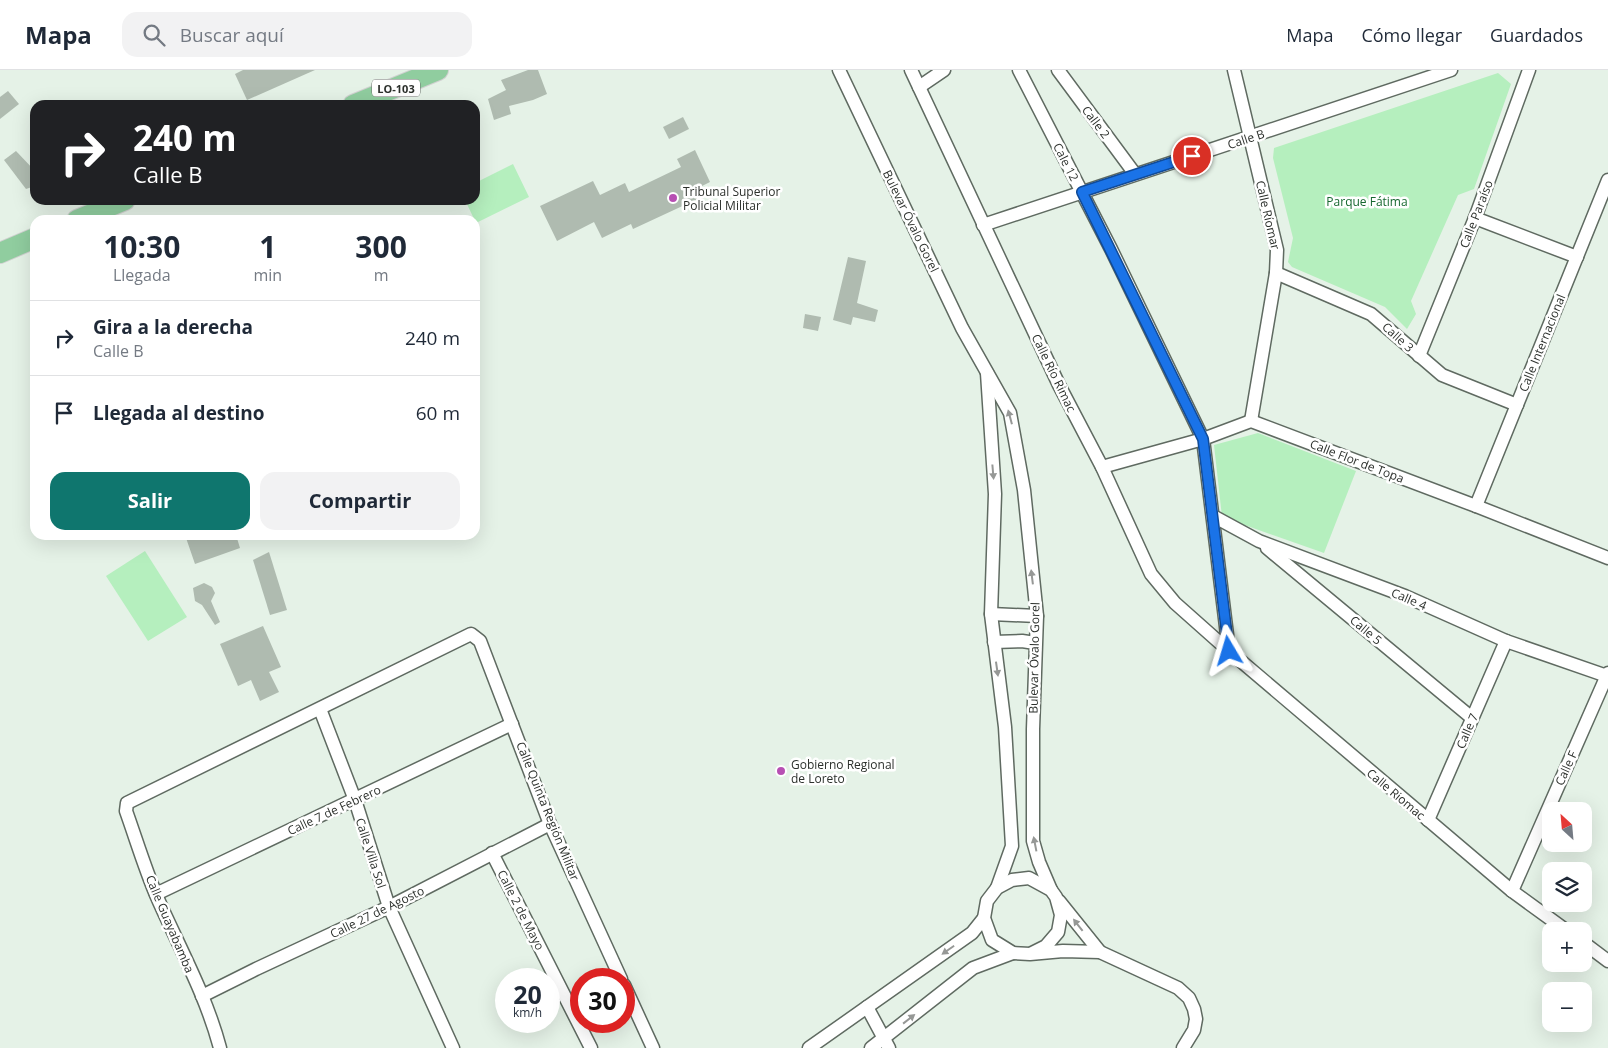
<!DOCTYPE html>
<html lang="es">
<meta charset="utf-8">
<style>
body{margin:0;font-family:"Open Sans",sans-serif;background:#f2f2f3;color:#1f2937;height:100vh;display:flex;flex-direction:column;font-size:19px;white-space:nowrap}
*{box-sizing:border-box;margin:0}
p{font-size:16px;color:#747a83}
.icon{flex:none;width:28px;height:28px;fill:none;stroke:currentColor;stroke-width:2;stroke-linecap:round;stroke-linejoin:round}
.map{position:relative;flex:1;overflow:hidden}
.panel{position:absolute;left:30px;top:145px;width:450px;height:325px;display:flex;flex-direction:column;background:#fff;border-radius:15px;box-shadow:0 5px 20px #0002}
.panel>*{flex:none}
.hud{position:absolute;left:30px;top:30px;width:450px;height:105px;border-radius:15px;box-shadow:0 5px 20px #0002;background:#202124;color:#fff;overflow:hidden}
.needle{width:32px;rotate:334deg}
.fabs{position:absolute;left:1542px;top:732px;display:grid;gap:10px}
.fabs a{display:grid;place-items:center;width:50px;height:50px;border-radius:10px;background:#fff;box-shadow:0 5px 20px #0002;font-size:25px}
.speed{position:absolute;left:495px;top:898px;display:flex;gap:10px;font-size:25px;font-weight:700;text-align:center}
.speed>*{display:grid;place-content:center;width:65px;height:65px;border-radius:50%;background:#fff;box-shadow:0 5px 20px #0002;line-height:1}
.speed small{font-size:12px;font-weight:400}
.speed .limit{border:8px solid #d22;background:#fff;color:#111}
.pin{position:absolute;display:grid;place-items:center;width:42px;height:42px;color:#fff;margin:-21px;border:2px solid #fff;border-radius:50%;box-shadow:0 1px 5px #0007}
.me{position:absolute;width:55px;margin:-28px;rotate:353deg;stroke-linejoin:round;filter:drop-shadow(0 0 4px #0008)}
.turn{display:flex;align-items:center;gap:18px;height:105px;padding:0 20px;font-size:22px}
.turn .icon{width:65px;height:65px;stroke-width:2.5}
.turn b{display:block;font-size:35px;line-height:42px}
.eta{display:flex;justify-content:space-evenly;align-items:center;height:85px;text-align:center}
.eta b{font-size:30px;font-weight:700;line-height:35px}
.cta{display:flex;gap:10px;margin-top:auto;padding:10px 20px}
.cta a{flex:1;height:58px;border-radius:15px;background:#0f766e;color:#fff;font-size:20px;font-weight:700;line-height:58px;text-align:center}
.cta a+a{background:#f2f2f3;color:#1f2937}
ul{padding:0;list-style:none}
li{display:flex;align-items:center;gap:15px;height:75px;padding:0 20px;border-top:1px solid #e0e1e3}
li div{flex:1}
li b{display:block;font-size:19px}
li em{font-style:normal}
header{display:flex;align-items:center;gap:30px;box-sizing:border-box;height:70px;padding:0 25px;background:#fff;border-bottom:1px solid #e0e1e3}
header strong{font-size:24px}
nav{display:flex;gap:28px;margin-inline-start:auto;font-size:18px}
.search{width:350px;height:45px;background:#f2f2f3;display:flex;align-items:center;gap:12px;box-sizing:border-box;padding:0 18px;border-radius:15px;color:#747a83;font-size:19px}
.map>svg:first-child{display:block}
.green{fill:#b5efbe}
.building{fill:#afbbb0}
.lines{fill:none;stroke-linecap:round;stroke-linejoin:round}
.minor-casing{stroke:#5f6a61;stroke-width:15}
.primary-casing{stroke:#d1d1d1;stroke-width:22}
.minor{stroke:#fff;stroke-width:12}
.primary{stroke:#90cd9f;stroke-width:20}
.oneway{fill:#969896}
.route-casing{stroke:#114b97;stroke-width:12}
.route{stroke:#1a73e8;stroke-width:9}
.poi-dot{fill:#b74fb3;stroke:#fff;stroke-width:2}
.labels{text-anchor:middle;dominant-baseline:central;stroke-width:5;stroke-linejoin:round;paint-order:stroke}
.shield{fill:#fff;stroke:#6b6e6b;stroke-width:1}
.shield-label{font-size:11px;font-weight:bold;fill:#2c302c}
.street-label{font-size:12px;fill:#2c302c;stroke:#fff}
.poi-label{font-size:12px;fill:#2c302c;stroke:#fff;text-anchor:start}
.park-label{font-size:12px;fill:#176830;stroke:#fff}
</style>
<header>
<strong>Mapa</strong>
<div class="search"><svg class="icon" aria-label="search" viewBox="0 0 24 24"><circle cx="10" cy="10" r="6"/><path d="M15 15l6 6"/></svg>Buscar aquí</div>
<nav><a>Mapa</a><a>Cómo llegar</a><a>Guardados</a></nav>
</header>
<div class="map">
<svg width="1608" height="978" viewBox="0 0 1608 978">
<rect width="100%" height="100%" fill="#e5f2e7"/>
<g class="green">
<path d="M1498 3 1511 14 1474 119 1458 125 1411 231 1416 244 1407 259 1385 237 1292 197 1288 192 1293 168 1273 88 1274 78Z"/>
<path d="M513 94 529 127 476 153 465 130H475V113Z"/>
<path d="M1258 363 1356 401 1324 483 1222 447 1214 375Z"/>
<path d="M145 481 187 547 148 571 106 506Z"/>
</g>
<g class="building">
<path d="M243 0H315L247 30 235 4Z"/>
<path d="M528 0H538L547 24 533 30 509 36 511 44 494 50 488 29 506 20 501 10Z"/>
<path d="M8 21 19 34 0 49V27Z"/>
<path d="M683 47 689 59 669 69 663 57Z"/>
<path d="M695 80 710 112 700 117 704 126 633 159 631 154 602 168 594 152 557 171 540 136 593 111 600 125 625 113 629 122 681 97 677 89Z"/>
<path d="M16 81 35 101V116L26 119 4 90Z"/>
<path d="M848 187 866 191 857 233 878 240 875 252 853 247 851 255 833 250Z"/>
<path d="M805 244 821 247 818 261 803 258Z"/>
<path d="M185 465H204L205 468 215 465H236L240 478 195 494Z"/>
<path d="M269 482 287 540 270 545 253 490Z"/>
<path d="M204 513 212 517 215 523 211 531 220 552 215 555 202 535 195 531 193 518Z"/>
<path d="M263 556 281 597 269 602 279 622 260 631 251 610 238 616 220 574Z"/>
</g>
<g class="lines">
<defs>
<g id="minor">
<path d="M839 0 962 258 1010 343 1024 420 1037 546 1033 659V771L1039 792 1051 820"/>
<path d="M911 0 1059 315 1102 397 1151 504 1175 533 1229 581 1512 821 1567 861"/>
<path d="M1019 0 1111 179 1203 369 1229 581"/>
<path d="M1058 0 1135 104"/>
<path d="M1234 0 1277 180 1276 203 1251 351"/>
<path d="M919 17 944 0"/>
<path d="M1475 148 1577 187"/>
<path d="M983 155C1139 103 1295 53 1451 0"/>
<path d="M1276 203 1371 244 1442 305 1517 335"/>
<path d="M1419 286 1475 148 1529 0"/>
<path d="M987 303 995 424 991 544 1005 657 1012 776 997 818"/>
<path d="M1102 397 1203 369 1251 351 1476 436 1608 488"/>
<path d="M1476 436 1608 110"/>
<path d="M1213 446 1259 471 1405 526 1506 571 1607 606"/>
<path d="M1267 478 1472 648"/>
<path d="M991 544 1037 546"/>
<path d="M994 572 1022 571 1035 573"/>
<path d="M320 639 355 730 389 837 453 978"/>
<path d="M1428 750 1506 571"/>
<path d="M492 783 591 978"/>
<path d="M1512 821 1608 603"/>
<path d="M156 824 512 654"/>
<path d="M1059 831 1100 882"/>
<path d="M1584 873 1608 891"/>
<path d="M1030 884 1046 876 1058 862 1061 845 1056 827 1051 820 1029 808 1012 810 997 818 987 831 984 848 992 870 1013 883 1030 884 1063 881 1100 882 1178 918 1189 928 1194 939 1196 949 1194 960 1183 978"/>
<path d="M624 915 653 978"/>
<path d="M202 926 256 899 389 837 550 754"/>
<path d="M867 937 889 978"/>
<path d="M220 978C206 925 179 877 157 827 145 799 136 769 126 741L127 733 471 564 480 571 550 754 621 909"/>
<path d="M809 978 972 863 984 848"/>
<path d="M871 978 973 898 1013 883"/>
</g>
<g id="primary">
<path d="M353 35 438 0"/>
<path d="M77 150 125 130"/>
<path d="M0 183 35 168"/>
</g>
</defs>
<use href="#minor" class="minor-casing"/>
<use href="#primary" class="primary-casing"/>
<use href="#minor" class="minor"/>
<use href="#primary" class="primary"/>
</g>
<defs><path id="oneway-solid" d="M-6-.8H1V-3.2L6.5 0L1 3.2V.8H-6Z" transform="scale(1.25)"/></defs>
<g class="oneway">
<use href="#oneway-solid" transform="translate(1010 347) rotate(-105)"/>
<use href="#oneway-solid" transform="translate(993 402) rotate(85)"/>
<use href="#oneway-solid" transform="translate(1032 507) rotate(-97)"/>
<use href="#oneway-solid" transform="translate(997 599) rotate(82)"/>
<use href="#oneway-solid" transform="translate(1035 774) rotate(-101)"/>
<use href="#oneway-solid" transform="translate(1078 855) rotate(-128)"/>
<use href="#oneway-solid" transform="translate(948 880) rotate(145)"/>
<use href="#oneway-solid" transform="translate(909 949) rotate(-38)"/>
</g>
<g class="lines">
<defs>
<path id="route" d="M1192 86 1082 122 1203 369 1229 581"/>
</defs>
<use href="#route" class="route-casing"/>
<use href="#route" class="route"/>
</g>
<g class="poi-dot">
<circle cx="673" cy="128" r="5"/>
<circle cx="781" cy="701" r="5"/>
</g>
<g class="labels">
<rect class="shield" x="372" y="9.5" width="48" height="17" rx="4"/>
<g class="shield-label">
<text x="396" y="18">LO-103</text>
</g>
<g class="street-label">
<text transform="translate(1096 52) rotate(53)">Calle 2</text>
<text transform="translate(1246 69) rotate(-18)">Calle B</text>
<text transform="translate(1066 92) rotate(63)">Cale 12</text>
<text transform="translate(1476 144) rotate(-69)">Calle Paraíso</text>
<text transform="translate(1268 145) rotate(77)">Calle Ríomar</text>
<text transform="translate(911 151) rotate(64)">Bulevar Óvalo Gorel</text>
<text transform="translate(1398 267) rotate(42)">Calle 3</text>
<text transform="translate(1542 273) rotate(-68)">Calle Internacional</text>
<text transform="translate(1054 303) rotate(64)">Calle Río Rimac</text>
<text transform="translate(1357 391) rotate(21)">Calle Flor de Topa</text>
<text transform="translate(1409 529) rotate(23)">Calle 4</text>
<text transform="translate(1366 560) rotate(40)">Calle 5</text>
<text transform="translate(1034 588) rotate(-89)">Bulevar Óvalo Gorel</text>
<text transform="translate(1467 661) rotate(-67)">Calle 7</text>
<text transform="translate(1566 698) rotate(-66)">Calle F</text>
<text transform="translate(1396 724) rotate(40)">Calle Riomac</text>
<text transform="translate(334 740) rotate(-25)">Calle 7 de Febrero</text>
<text transform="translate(548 741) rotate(68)">Calle Quinta Región Militar</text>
<text transform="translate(371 783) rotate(72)">Calle Villa Sol</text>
<text transform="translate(521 840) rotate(63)">Calle 2 de Mayo</text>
<text transform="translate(377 842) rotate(-26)">Calle 27 de Agosto</text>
<text transform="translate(170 854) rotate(67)">Calle Guayabamba</text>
</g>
<g class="poi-label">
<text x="683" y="121">Tribunal Superior<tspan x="683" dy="14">Policial Militar</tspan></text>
<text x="791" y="694">Gobierno Regional<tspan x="791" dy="14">de Loreto</tspan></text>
</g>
<g class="park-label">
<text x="1367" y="131">Parque Fátima</text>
</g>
</g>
</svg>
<div class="fabs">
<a><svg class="needle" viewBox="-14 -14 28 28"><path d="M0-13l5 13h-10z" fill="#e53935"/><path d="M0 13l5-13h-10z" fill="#747a83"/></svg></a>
<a><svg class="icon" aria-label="layers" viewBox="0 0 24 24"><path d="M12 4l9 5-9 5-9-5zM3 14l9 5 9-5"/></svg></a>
<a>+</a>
<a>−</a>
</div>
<div class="speed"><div>20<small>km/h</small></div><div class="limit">30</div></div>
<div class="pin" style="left:1192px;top:86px;background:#d93025"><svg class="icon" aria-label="arrive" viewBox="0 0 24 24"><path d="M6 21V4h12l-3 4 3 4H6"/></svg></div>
<svg class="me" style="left:1229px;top:581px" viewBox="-20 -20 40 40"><path d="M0-17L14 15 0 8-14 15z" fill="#1a73e8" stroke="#fff" stroke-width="4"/></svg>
<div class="hud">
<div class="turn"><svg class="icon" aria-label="right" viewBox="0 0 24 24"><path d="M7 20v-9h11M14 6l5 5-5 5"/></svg><div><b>240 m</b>Calle B</div></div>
</div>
<section class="panel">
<div class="eta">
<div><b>10:30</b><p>Llegada</p></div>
<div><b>1</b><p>min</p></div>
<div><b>300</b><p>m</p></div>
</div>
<ul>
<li><svg class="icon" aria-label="right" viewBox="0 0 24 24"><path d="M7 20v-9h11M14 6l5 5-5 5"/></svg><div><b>Gira a la derecha</b><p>Calle B</p></div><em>240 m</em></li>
<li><svg class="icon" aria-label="arrive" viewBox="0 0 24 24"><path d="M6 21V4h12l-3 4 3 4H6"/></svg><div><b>Llegada al destino</b></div><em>60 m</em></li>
</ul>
<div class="cta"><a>Salir</a><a>Compartir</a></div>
</section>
</div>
